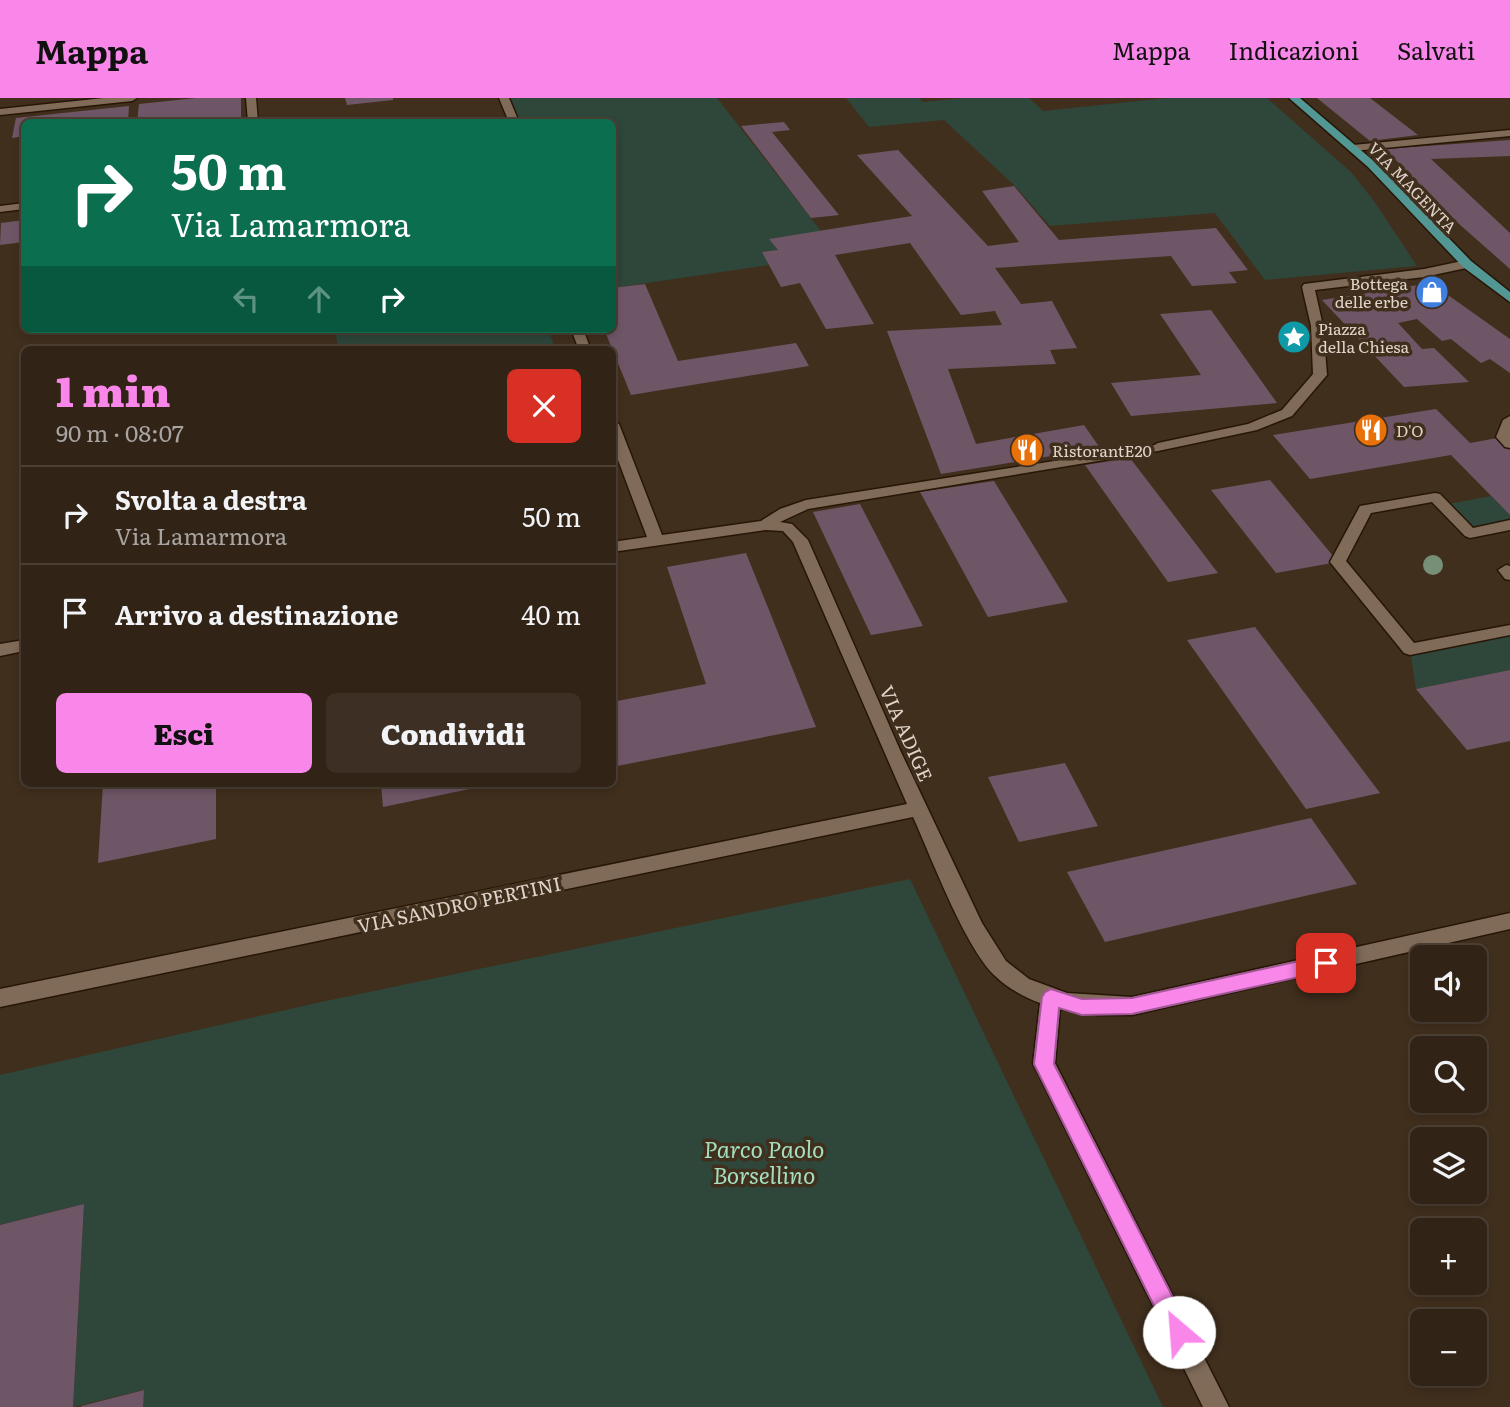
<!DOCTYPE html>
<html lang="it">
<meta charset="utf-8">
<style>
body{margin:0;font-family:Literata,serif;background:#3d2f23;color:#f1f3f6;height:100vh;display:flex;flex-direction:column;font-size:26px;white-space:nowrap}
*{box-sizing:border-box;margin:0}
p{font-size:23px;color:#a8a4a1}
.icon{flex:none;width:38px;height:38px;fill:none;stroke:currentColor;stroke-width:2;stroke-linecap:round;stroke-linejoin:round}
.map{position:relative;flex:1;overflow:hidden}
.drawer{position:absolute;left:21px;top:248px;width:595px;height:441px;display:flex;flex-direction:column;background:#312316;border-radius:10px;box-shadow:0 4px 10px #0003,0 0 0 2px #4c4035}
.drawer>*{flex:none}
.guide{position:absolute;left:21px;top:21px;width:595px;height:214px;border-radius:10px;box-shadow:0 4px 10px #0003,0 0 0 2px #4c4035;background:#0b6e4f;color:#fff;overflow:hidden}
.controls{position:absolute;left:1410px;top:847px;display:grid;gap:14px}
.controls a{display:grid;place-items:center;width:77px;height:77px;border-radius:10px;background:#312316;box-shadow:0 4px 10px #0003,0 0 0 2px #4c4035;font-size:35px}
.pin{position:absolute;display:grid;place-items:center;width:60px;height:60px;color:#fff;margin:-30px;border-radius:14px;box-shadow:0 4px 10px #0006}
.me{position:absolute;width:77px;margin:-38px;rotate:333deg;stroke-linejoin:round;filter:drop-shadow(0 0 5px #0008)}
.turn{display:flex;align-items:center;gap:24px;height:147px;padding:0 35px;font-size:32px}
.turn .icon{width:91px;height:91px;stroke-width:2.5}
.turn b{display:block;font-size:49px;line-height:60px}
.lanes{display:flex;align-items:center;height:66px;padding:0 35px;background:#0003;justify-content:center;gap:35px;direction:ltr}
.lanes .off{opacity:.35}
.round{display:grid;place-items:center;flex:none;width:74px;height:74px;border-radius:10px;background:#3d2f23}
.head{display:flex;align-items:center;justify-content:space-between;height:119px;padding:0 35px}
h1{font-size:42px;font-weight:800;line-height:52px;color:#f987e9}
.cta{display:flex;gap:14px;margin-top:auto;padding:14px 35px}
.cta a{flex:1;height:80px;border-radius:10px;background:#f987e9;color:#111;font-size:28px;font-weight:800;line-height:80px;text-align:center}
.cta a+a{background:#3d2f23;color:#f1f3f6}
ul{padding:0;list-style:none}
li{display:flex;align-items:center;gap:21px;height:98px;padding:0 35px;border-top:2px solid #4c4035}
li div{flex:1}
li b{display:block;font-size:26px}
li em{font-style:normal}
header{display:flex;align-items:center;gap:42px;box-sizing:border-box;height:98px;padding:0 35px;background:#f987e9;color:#111}
header strong{font-size:33px}
nav{display:flex;gap:38px;margin-inline-start:auto;font-size:24px}
.map>svg:first-child{display:block}
.green{fill:#2f463a}
.building{fill:#6f5666}
.lines{fill:none;stroke-linecap:round;stroke-linejoin:round}
.pedestrian-casing{stroke:#271606;stroke-width:3}
.minor-casing{stroke:#271606;stroke-width:3}
.primary-casing{stroke:#271606;stroke-width:3}
.pedestrian{fill:#806b58;fill-rule:evenodd}
.minor{fill:#806b58;fill-rule:evenodd}
.primary{fill:#529794;fill-rule:evenodd}
.tree{fill:#778f77}
.route{fill:#f987e9;stroke:#a25897;stroke-width:2}
.labels{text-anchor:middle;dominant-baseline:central;stroke-width:7;stroke-linejoin:round;paint-order:stroke}
.far-street-label{font-size:16px;fill:#e0d4ca;stroke:#412f1d}
.far-poi-label{font-size:16px;fill:#e0d4ca;stroke:#412f1d;text-anchor:start}
.street-label{font-size:19px;fill:#e0d4ca;stroke:#412f1d}
.near-park-label{font-size:23px;font-style:italic;fill:#a3dec0;stroke:#412f1d}
</style>
<header>
<strong>Mappa</strong>
<nav><a>Mappa</a><a>Indicazioni</a><a>Salvati</a></nav>
</header>
<div class="map">
<svg width="1510" height="1309" viewBox="0 0 1510 1309">
<rect width="100%" height="100%" fill="#412f1d"/>
<g class="green">
<path d="M507 0H717L821 133 770 142 778 152 769 167 613 190 612 24H519Z"/>
<path d="M846 0H919L923 4 963 0H1029L1043 13 1167 0H1267L1351 74 1374 103 1417 168 1265 182 1215 115 1050 128 1014 87 944 22 869 29Z"/>
<path d="M335 231H548L556 252H338Z"/>
<path d="M1491 398 1510 417V427L1470 435 1443 407Z"/>
<path d="M1510 532V572L1416 591 1410 551Z"/>
<path d="M910 781 1163 1309H143V1292L73 1309 84 1106 0 1127V977L321 904Z"/>
</g>
<g class="building">
<path d="M196 0H241V20L205 24V20L137 24 139 6Z"/>
<path d="M345 0H393V2L347 7Z"/>
<path d="M1317 0H1370L1418 37 1370 43Z"/>
<path d="M129 8 128 24H24V38L12 40 16 20Z"/>
<path d="M784 24 790 32 772 34 839 117 811 120 741 28Z"/>
<path d="M1510 42V58L1431 61 1510 135V171L1458 125 1385 51Z"/>
<path d="M898 52 988 148 1019 144 982 93 1014 88 1059 142 1216 130 1248 172 1229 174 1237 185 1192 188 1171 158 995 170 1021 206 1052 203 1077 250 1050 252 1056 266 948 271 976 346 1084 327 1100 350 941 376 887 233 1002 227 995 213 961 217 910 145 835 157 874 226 826 231 800 185 781 189 762 154 778 152 769 141 912 118 857 57Z"/>
<path d="M24 122V144L0 147 1 125Z"/>
<path d="M1431 185 1510 241V275L1490 261 1481 265 1451 241 1442 243 1417 221 1398 225 1422 251 1434 250 1469 284 1404 289 1322 202Z"/>
<path d="M645 186 678 263 796 245 809 268 631 297 604 231H612V190Z"/>
<path d="M1211 212 1277 305 1131 318 1111 285 1201 277 1160 216Z"/>
<path d="M1436 311 1470 345 1503 339 1510 346V417L1451 357 1310 381 1273 337Z"/>
<path d="M1130 360 1218 475 1168 484 1085 367Z"/>
<path d="M1270 382 1338 464 1276 475 1211 392Z"/>
<path d="M994 383 1068 504 988 519 920 394Z"/>
<path d="M860 406 923 528 871 537 813 414Z"/>
<path d="M746 455 816 629 612 669V604L706 586 667 469Z"/>
<path d="M1255 529 1380 695 1306 711 1187 542Z"/>
<path d="M1510 572V643L1467 652 1416 591Z"/>
<path d="M1065 665 1098 728 1019 744 988 679Z"/>
<path d="M103 686H216V741L98 765Z"/>
<path d="M381 686H489V687L383 709Z"/>
<path d="M1311 720 1357 786 1105 844 1067 774Z"/>
<path d="M84 1106 73 1309H0V1127Z"/>
<path d="M144 1292 143 1309H81V1308Z"/>
</g>
<g class="lines">
<defs>
<g id="pedestrian">
<path d="M1467 162 1473 166 1471 169 1424 179 1315 192 1323 228 1327 277 1292 318 1257 332 1158 353 1151 349 1158 345 1248 326 1282 312 1313 276 1311 228 1302 189 1304 186 1424 171Z"/>
<path d="M1510 318V350L1505 349 1496 339 1503 322Z"/>
<path d="M1435 395 1440 396 1473 430 1510 422V432L1470 440 1465 438 1432 404 1371 415 1346 463 1414 545 1510 527V537L1410 557 1404 555 1330 464 1360 408Z"/>
<path d="M1506 467 1510 468V482L1505 481 1498 472Z"/>
</g>
<g id="minor">
<path d="M104 0H137L132 3 0 17V11Z"/>
<path d="M246 0H256L258 24H248Z"/>
<path d="M499 0H509L519 24H509Z"/>
<path d="M1510 32V38L1353 53 1348 50 1353 47Z"/>
<path d="M24 105V111L0 114V108Z"/>
<path d="M571 231H583L591 252H579Z"/>
<path d="M612 322 619 326 662 437 761 423 780 411 806 402 1163 346 1165 349 1158 353 808 411 780 424 792 426 808 442 900 652 982 825 1006 863 1029 881 1067 895 1132 899 1510 815V831L1132 917H1098L1060 911 1055 965 1229 1309H1203L1037 973 1033 966 1040 905C1024 899 1007 890 994 877 964 847 932 761 913 719L0 909V891L907 706 793 444 783 433 765 432 612 454V444L647 439 612 346Z"/>
<path d="M24 542V553L0 558V546Z"/>
</g>
<path id="primary" d="M1289 0H1300L1376 65 1471 163 1510 194V204L1463 169 1368 69Z"/>
</defs>
<use href="#pedestrian" class="pedestrian-casing"/>
<use href="#minor" class="minor-casing"/>
<use href="#primary" class="primary-casing"/>
<use href="#pedestrian" class="pedestrian"/>
<use href="#minor" class="minor"/>
<use href="#primary" class="primary"/>
</g>
<circle class="tree" cx="1433" cy="467" r="10"/>
<path class="route" d="M1326 857 1333 859 1336 865 1333 870 1326 873 1132 916 1082 917 1059 910 1054 966 1187 1227 1190 1234 1187 1242 1179 1245 1171 1242 1034 966 1042 899 1045 894 1051 891 1082 901 1132 900Z"/>
<defs>
<symbol id="shop-disc" viewBox="-11 -11 22 22"><circle r="9.5" fill="#3f7fe0" stroke="#412f1d"/><path d="M-5-2.5h2.3a2.7 3.5 0 0 1 5.4 0H5L5.5 6h-11ZM-1.5-2.5h3a1.5 2.3 0 0 0-3 0Z" fill="#fff"/></symbol>
<symbol id="sight-disc" viewBox="-11 -11 22 22"><circle r="9.5" fill="#0f9aa8" stroke="#412f1d"/><path d="M0-6L1.8-2.2L6-1.7L2.9 1.2L3.7 5.4L0 3.3L-3.7 5.4L-2.9 1.2L-6-1.7L-1.8-2.2Z" fill="#fff"/></symbol>
<symbol id="restaurant-disc" viewBox="-11 -11 22 22"><circle r="9.5" fill="#e8710a" stroke="#412f1d"/><path d="M-5-6h1v4h1v-4h1v4h1v-4h1v5L-1.5 .5V6h-2V.5L-5-1ZM5-6V6H3V1.5H1.5Q1.5-4 5-6Z" fill="#fff"/></symbol>
</defs>
<g fill-rule="evenodd">
<use href="#shop-disc" x="1413" y="175" width="38" height="38"/>
<use href="#sight-disc" x="1275" y="220" width="38" height="38"/>
<use href="#restaurant-disc" x="1352" y="313" width="38" height="38"/>
<use href="#restaurant-disc" x="1008" y="333" width="38" height="38"/>
</g>
<g class="labels">
<g class="far-street-label">
<text transform="translate(1413 89) rotate(46)">VIA MAGENTA</text>
</g>
<g class="far-poi-label">
<text x="1408" y="185" text-anchor="end">Bottega<tspan x="1408" dy="18">delle erbe</tspan></text>
<text x="1318" y="230">Piazza<tspan x="1318" dy="18">della Chiesa</tspan></text>
<text x="1396" y="332">D'O</text>
<text x="1052" y="352">RistorantE20</text>
</g>
<g class="street-label">
<text transform="translate(907 635) rotate(66)">VIA ADIGE</text>
<text transform="translate(459 806) rotate(-12)">VIA SANDRO PERTINI</text>
</g>
<g class="near-park-label">
<text x="764" y="1050">Parco Paolo<tspan x="764" dy="26">Borsellino</tspan></text>
</g>
</g>
</svg>
<div class="controls">
<a><svg class="icon" aria-label="sound" viewBox="0 0 24 24"><path d="M4 9h4l5-4v14l-5-4H4zM17 9q2 3 0 6"/></svg></a>
<a><svg class="icon" aria-label="search" viewBox="0 0 24 24"><circle cx="10" cy="10" r="6"/><path d="M15 15l6 6"/></svg></a>
<a><svg class="icon" aria-label="layers" viewBox="0 0 24 24"><path d="M12 4l9 5-9 5-9-5zM3 14l9 5 9-5"/></svg></a>
<a>+</a>
<a>−</a>
</div>
<div class="pin" style="left:1326px;top:865px;background:#d93025"><svg class="icon" aria-label="arrive" viewBox="0 0 24 24"><path d="M6 21V4h12l-3 4 3 4H6"/></svg></div>
<svg class="me" style="left:1179px;top:1234px" viewBox="-20 -20 40 40"><circle r="19" fill="#fff"/><path d="M0-13L10 11 0 6-10 11z" fill="#f987e9"/></svg>
<div class="guide">
<div class="turn"><svg class="icon" aria-label="right" viewBox="0 0 24 24"><path d="M7 20v-9h11M14 6l5 5-5 5"/></svg><div><b>50 m</b>Via Lamarmora</div></div>
<div class="lanes"><svg class="icon off" aria-label="left" viewBox="0 0 24 24"><path d="M17 20v-9H6M10 6l-5 5 5 5"/></svg><svg class="icon off" aria-label="ahead" viewBox="0 0 24 24"><path d="M12 20V5M6 11l6-6 6 6"/></svg><svg class="icon" aria-label="right" viewBox="0 0 24 24"><path d="M7 20v-9h11M14 6l5 5-5 5"/></svg></div>
</div>
<section class="drawer">
<div class="head"><div><h1>1 min</h1><p>90 m · 08:07</p></div><a class="round" style="background:#d93025;color:#fff"><svg class="icon" aria-label="close" viewBox="0 0 24 24"><path d="M6 6l12 12M18 6L6 18"/></svg></a></div>
<ul>
<li><svg class="icon" aria-label="right" viewBox="0 0 24 24"><path d="M7 20v-9h11M14 6l5 5-5 5"/></svg><div><b>Svolta a destra</b><p>Via Lamarmora</p></div><em>50 m</em></li>
<li><svg class="icon" aria-label="arrive" viewBox="0 0 24 24"><path d="M6 21V4h12l-3 4 3 4H6"/></svg><div><b>Arrivo a destinazione</b></div><em>40 m</em></li>
</ul>
<div class="cta"><a>Esci</a><a>Condividi</a></div>
</section>
</div>
